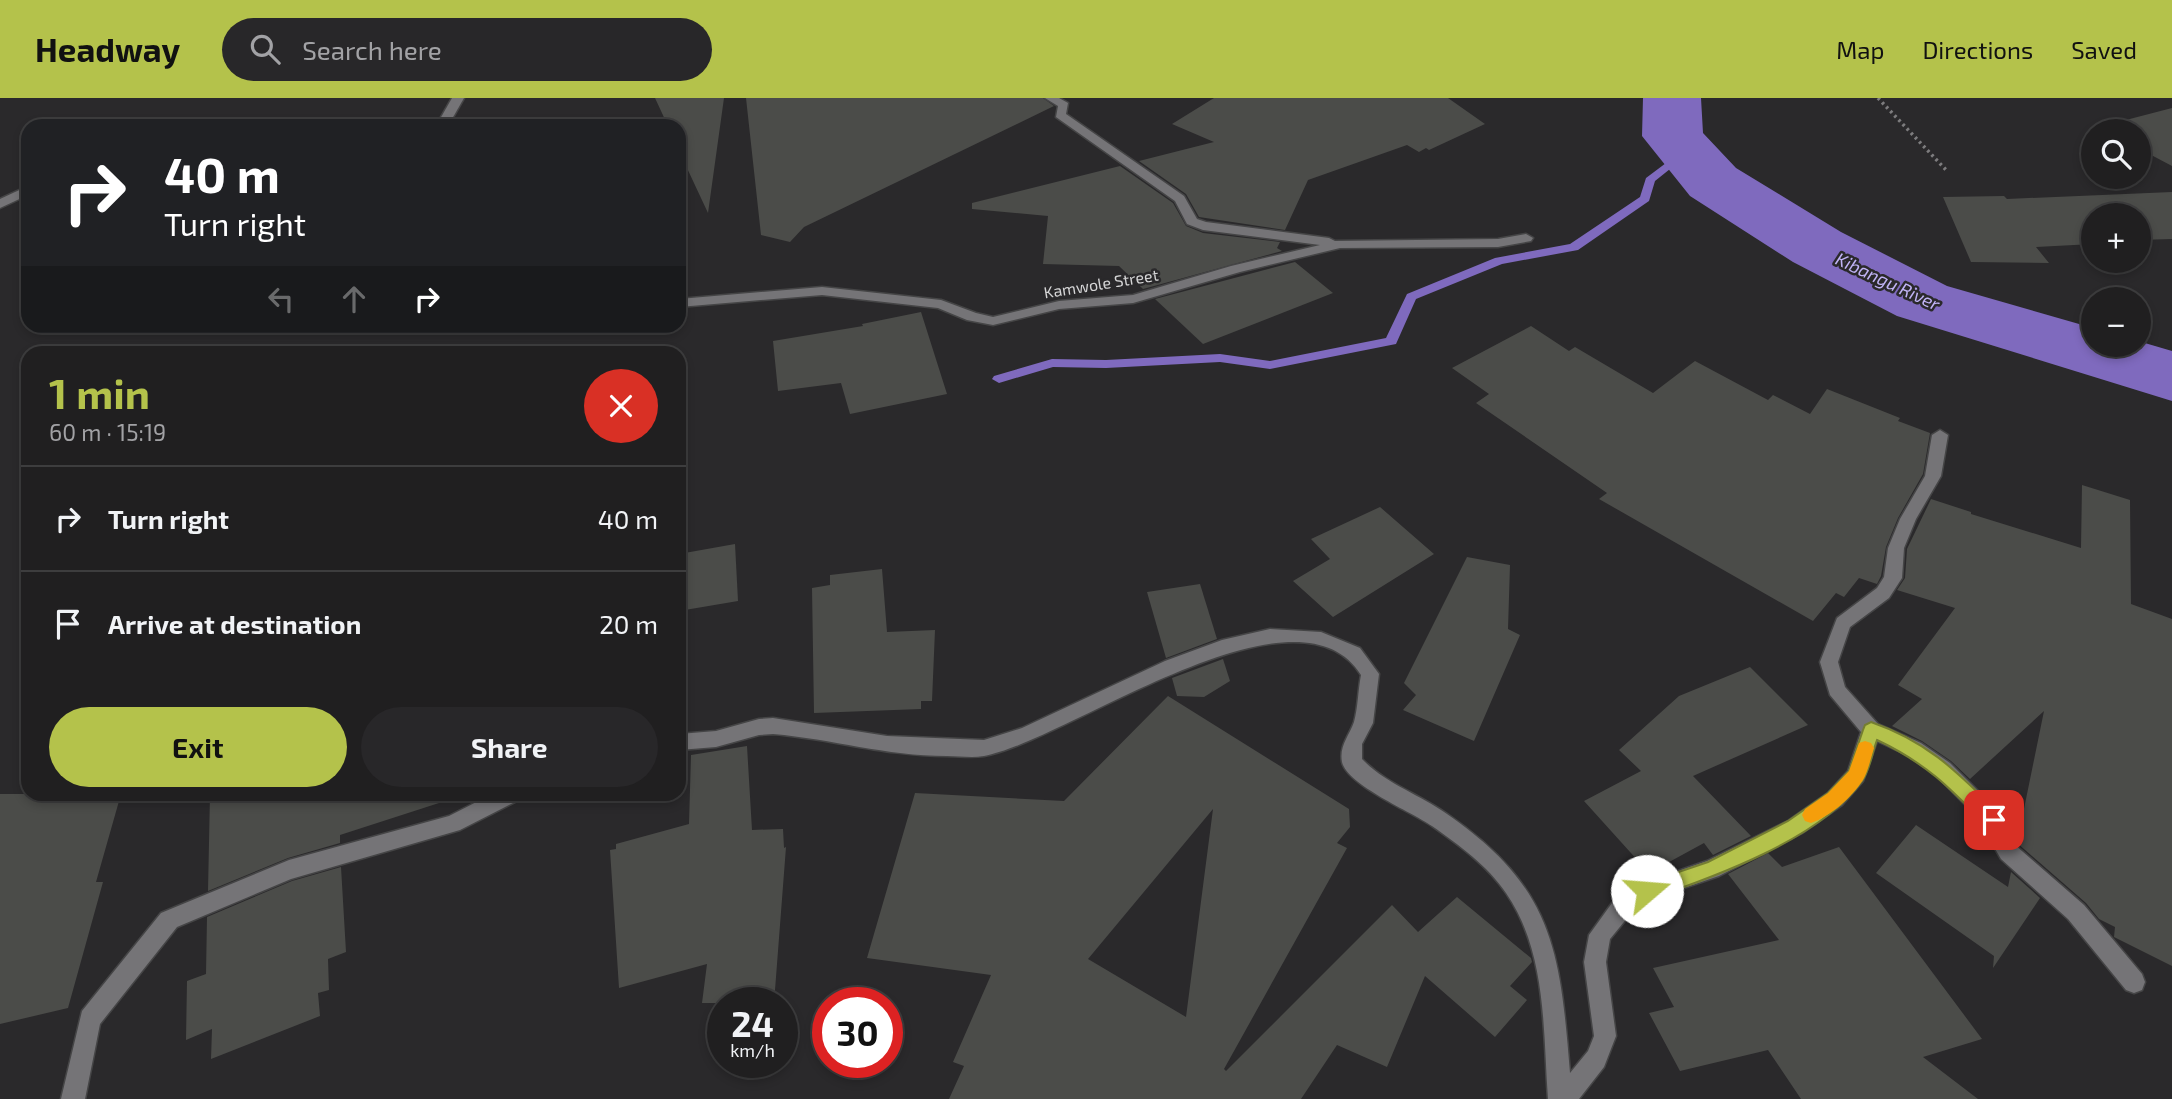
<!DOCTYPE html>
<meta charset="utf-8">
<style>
body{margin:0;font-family:"Exo 2",sans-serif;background:#282729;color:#f1f3f6;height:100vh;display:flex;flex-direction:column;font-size:26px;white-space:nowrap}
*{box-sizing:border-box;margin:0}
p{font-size:23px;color:#a2a2a5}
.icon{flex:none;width:38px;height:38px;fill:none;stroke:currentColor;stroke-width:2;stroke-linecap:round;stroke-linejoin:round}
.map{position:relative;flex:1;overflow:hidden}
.drawer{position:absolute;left:21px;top:248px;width:665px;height:455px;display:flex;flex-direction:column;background:#201f20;border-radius:21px;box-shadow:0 4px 10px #0003,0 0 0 2px #3d3d3e}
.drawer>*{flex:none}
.banner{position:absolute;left:21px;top:21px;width:665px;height:214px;border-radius:21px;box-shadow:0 4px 10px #0003,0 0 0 2px #3d3d3e;background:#202124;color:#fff;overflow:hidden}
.buttons{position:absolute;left:2081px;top:21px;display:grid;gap:14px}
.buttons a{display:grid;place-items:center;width:70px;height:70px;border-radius:50%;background:#201f20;box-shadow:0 4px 10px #0003,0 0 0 2px #3d3d3e;font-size:35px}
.speed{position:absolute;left:707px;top:889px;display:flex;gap:14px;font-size:35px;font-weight:700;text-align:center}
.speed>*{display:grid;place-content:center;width:91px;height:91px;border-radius:50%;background:#201f20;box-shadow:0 4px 10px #0003,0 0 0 2px #3d3d3e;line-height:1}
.speed small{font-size:18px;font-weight:400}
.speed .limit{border:10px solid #d22;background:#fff;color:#111}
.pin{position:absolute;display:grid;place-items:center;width:60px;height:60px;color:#fff;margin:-30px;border-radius:14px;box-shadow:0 4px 10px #0006}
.me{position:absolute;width:77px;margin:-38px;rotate:72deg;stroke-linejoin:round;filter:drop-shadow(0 0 5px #0008)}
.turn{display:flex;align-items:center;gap:24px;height:147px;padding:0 28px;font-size:32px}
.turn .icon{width:91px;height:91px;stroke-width:2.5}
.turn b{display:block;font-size:49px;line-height:60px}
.lanes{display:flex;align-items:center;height:66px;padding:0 28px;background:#0003;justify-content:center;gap:35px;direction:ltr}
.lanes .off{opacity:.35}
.round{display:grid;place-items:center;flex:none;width:74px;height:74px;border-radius:37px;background:#282729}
.overview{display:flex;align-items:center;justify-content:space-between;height:119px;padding:0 28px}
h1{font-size:42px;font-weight:700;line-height:52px;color:#b4c24b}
.button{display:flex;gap:14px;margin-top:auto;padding:14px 28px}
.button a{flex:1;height:80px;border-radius:42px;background:#b4c24b;color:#111;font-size:28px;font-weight:700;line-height:80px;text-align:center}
.button a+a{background:#282729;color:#f1f3f6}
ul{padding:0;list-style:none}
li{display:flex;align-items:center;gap:21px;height:105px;padding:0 28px;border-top:2px solid #3d3d3e}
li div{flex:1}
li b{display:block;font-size:26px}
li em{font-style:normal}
header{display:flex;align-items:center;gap:42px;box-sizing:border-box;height:98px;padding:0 35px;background:#b4c24b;color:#111}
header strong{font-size:33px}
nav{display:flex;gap:38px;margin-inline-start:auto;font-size:24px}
.search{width:490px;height:63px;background:#282729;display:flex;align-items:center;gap:18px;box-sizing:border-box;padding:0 24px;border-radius:38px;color:#a2a2a5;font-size:26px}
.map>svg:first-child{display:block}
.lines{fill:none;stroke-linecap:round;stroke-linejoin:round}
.stream{fill:#7f6abe;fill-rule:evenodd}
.river{fill:#7f6abe;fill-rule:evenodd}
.building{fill:#4b4c49;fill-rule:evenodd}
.street-casing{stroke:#454546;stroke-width:3}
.path{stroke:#7d7c7e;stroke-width:3.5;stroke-dasharray:2.5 3.5;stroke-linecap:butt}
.street{fill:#757477;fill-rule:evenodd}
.route{fill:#b4c24b;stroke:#757e31;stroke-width:2}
.slow{fill:#f59e0b}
.labels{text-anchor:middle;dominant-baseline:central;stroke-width:5;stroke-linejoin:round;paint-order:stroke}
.far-street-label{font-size:16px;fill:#d5d5d6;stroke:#2a292b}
.far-water-label{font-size:18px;font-style:italic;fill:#c0b3f5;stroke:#2a292b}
</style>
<header>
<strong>Headway</strong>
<div class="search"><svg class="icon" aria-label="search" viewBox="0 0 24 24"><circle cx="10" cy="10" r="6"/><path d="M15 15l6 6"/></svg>Search here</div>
<nav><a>Map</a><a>Directions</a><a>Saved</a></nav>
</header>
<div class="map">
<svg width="2172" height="1001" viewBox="0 0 2172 1001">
<rect width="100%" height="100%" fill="#2a292b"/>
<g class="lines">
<path class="stream" d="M1686 50 1691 53 1690 55 1655 83 1649 103 1578 152 1502 166 1416 201 1396 246 1270 271 1220 264 1106 270 1053 269 999 285 992 281 994 278 1052 261 1106 262 1220 256 1270 263 1386 240 1407 196 1495 160 1570 146 1640 99 1646 80Z"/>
<path class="river" d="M1643 0H1701L1703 35 1736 70 1841 134 1947 188 2093 230V247H2138V243L2172 253V303L1897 218 1793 164 1690 98 1642 38Z"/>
</g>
<g class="building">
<path d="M655 0H724L708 115 679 53V28H668Z"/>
<path d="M746 0H1043L1054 8 804 129 790 144 761 137Z"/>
<path d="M1214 0H1448L1485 26 1429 52 1426 50 1419 54 1407 47 1308 82 1285 132 1199 119 1186 96 1139 63 1214 44 1172 26Z"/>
<path d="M2172 10V68L2138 50V33H2107L2099 29Z"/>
<path d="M1120 68 1173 105 1186 128 1203 135 1280 144 1277 150 1282 153 1143 191 1119 168 1043 166 1048 118 972 111V105Z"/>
<path d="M2172 94V141L2138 142V117H2093V146L2036 149 2049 165 1971 164 1943 99 2004 98 2007 101Z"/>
<path d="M1295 164 1333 195 1203 246 1155 201Z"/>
<path d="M921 214 947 296 850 316 841 285 778 293 773 243 863 228 862 226Z"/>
<path d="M1531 228 1569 253 1575 249 1653 295 1695 263 1768 302 1773 297 1810 316 1827 291 1900 320 1898 323 1930 335 1923 376 1898 420 1886 449 1881 478 1877 486 1859 480 1844 499 1836 495 1813 523 1599 401 1607 395 1476 305 1489 296 1452 270Z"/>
<path d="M2082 387 2130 402 2131 506 2172 521V868L2114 839 2115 829 2099 821 2086 805 2017 745 2044 613 1970 681 1951 663 1922 643 1892 628 1922 601 1898 587 1955 510 1897 492 1905 480 1907 451 1931 401 1971 414V416L2081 450Z"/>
<path d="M1380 409 1434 456 1333 519 1293 483 1330 461 1311 441Z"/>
<path d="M735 446 738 503 679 513V456Z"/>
<path d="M1467 459 1510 467 1508 531 1520 537 1474 643 1403 612 1416 597 1404 585Z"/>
<path d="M882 471 887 534 935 532 932 603H921V611L814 615 812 490 830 487V477Z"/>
<path d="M1200 486 1217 541 1166 560 1147 494Z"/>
<path d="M1223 561 1230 583 1204 599 1177 598 1172 580Z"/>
<path d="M1750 569 1808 627 1693 678 1751 738 1713 757 1704 745 1649 775 1584 703 1641 673 1619 652 1679 598Z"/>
<path d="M1168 598 1349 711 1350 729 1337 745 1347 750 1224 971 1226 973 1392 807 1418 834 1457 799 1531 860 1532 864 1510 888 1527 902 1495 939 1425 878 1387 969 1337 947 1301 1001H949L964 968 953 964 991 877 867 860 915 695 1064 703ZM1213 711 1186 919 1088 861Z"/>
<path d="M747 648 752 732 783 731 784 750 786 749 774 905H702L707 866 619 890 610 752 616 751V746L689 726 691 657Z"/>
<path d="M0 696H121L96 784H103L68 910 0 926Z"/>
<path d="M210 696H438L439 705 340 737V745L288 760 208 793Z"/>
<path d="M1916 727 2008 789 2011 774 2040 800 1993 870 1994 858 1876 775Z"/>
<path d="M1839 749 1982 941 1923 959 1978 1001H1801L1768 952 1680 973 1649 915 1674 909 1653 870 1779 842 1728 776 1768 755 1782 769Z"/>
<path d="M341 769 346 854 328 861 329 892 318 895 320 918 211 961 212 931 186 942 187 883 206 876 207 819 292 783Z"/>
</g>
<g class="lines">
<defs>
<g id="street">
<path d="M452 0H464L448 28H436Z"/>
<path d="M1045 0H1059L1068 5 1066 16 1184 98 1197 121 1206 124 1329 140 1335 143 1498 141 1526 136 1533 140 1531 143 1498 149 1340 150 1240 174 1133 205 1059 211 993 227 967 222 938 210 822 197 679 209V201L822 189 941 202 976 215 993 219 1059 203 1133 197 1231 168 1320 147 1203 132 1187 126 1175 103 1056 19 1058 8Z"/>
<path d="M28 88V97L0 110V101Z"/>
<path d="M1940 332 1948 337 1941 378 1916 421 1904 450 1902 480 1889 500 1850 529 1838 564 1845 589 1878 626 1921 645 1950 665 2001 716 2015 747 2084 807 2142 876 2145 884 2142 892 2134 895 2126 892 2068 821 2001 761 1990 742 1985 727 1936 677 1907 657 1877 643 1863 683 1842 707 1802 735 1719 778 1654 800 1628 819 1610 841 1606 864 1616 938 1604 969 1579 1001H1548C1543 933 1547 854 1506 795 1488 768 1459 747 1432 728 1412 714 1347 687 1342 664 1339 648 1349 638 1354 624 1358 610 1358 592 1361 577 1297 474 1067 643 984 658 972 660 959 658 947 658 885 658 833 641 773 636L759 637 716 649 679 652V636L716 633 759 621 773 620 887 638 984 642 1022 630 1165 563 1222 542 1270 531 1321 534 1360 550 1379 576 1373 625 1362 646V661C1386 686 1419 696 1447 716 1554 790 1560 853 1570 975L1588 953 1594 938 1584 864 1589 837 1612 805 1640 786 1707 763 1788 723 1828 695 1848 673 1861 634 1830 597 1820 564 1837 520 1877 490 1884 479 1888 450 1900 421 1925 378 1932 337Z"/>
<path d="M492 696H522L519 702 460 732 291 781 177 829 100 926 85 1001H61L82 913 161 815 289 762 449 718Z"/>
</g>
</defs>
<use href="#street" class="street-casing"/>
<path class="path" d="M1878 0 1948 74"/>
<use href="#street" class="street"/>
</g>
<path class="route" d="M1871 624C1929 644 1958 675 2000 716L2003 722 2000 728 1994 730 1987 728C1950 690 1926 665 1877 642 1872 655 1870 672 1862 683 1821 741 1712 780 1647 802L1640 799 1637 793 1640 787 1708 764 1788 723 1828 695 1849 673 1863 632 1865 627Z"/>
<path class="slow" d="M1865 643 1871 645 1874 650C1871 660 1868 673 1863 682 1851 700 1831 718 1811 725L1805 723 1802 717 1805 711 1828 695 1849 673 1859 645Z"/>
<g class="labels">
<g class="far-street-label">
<text transform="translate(1101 185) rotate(-9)">Kamwole Street</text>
</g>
<g class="far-water-label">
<text transform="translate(1888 183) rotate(25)">Kibangu River</text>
</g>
</g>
</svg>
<div class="buttons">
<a><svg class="icon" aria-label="search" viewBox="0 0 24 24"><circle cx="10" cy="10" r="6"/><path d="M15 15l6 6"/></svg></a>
<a>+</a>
<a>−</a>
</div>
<div class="speed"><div>24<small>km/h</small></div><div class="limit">30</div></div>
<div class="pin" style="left:1994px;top:722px;background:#d93025"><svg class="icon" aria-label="arrive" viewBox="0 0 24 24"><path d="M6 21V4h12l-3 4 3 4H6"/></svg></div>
<svg class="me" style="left:1647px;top:793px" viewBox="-20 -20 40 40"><circle r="19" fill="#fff"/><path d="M0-13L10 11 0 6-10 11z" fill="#b4c24b"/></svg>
<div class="banner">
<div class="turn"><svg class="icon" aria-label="right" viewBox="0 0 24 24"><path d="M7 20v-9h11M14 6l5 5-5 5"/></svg><div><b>40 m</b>Turn right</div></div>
<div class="lanes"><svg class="icon off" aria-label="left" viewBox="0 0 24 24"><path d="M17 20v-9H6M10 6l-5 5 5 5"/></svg><svg class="icon off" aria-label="ahead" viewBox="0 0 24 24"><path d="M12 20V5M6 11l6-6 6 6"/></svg><svg class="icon" aria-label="right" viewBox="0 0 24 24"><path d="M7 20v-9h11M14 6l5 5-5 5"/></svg></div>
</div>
<section class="drawer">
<div class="overview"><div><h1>1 min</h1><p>60 m · 15:19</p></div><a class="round" style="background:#d93025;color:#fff"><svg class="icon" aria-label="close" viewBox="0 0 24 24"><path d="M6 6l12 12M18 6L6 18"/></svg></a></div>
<ul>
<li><svg class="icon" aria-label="right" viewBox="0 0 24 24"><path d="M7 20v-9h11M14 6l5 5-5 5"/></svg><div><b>Turn right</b></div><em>40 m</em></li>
<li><svg class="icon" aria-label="arrive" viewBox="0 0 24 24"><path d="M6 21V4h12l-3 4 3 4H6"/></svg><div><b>Arrive at destination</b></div><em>20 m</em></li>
</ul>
<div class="button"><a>Exit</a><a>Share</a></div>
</section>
</div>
